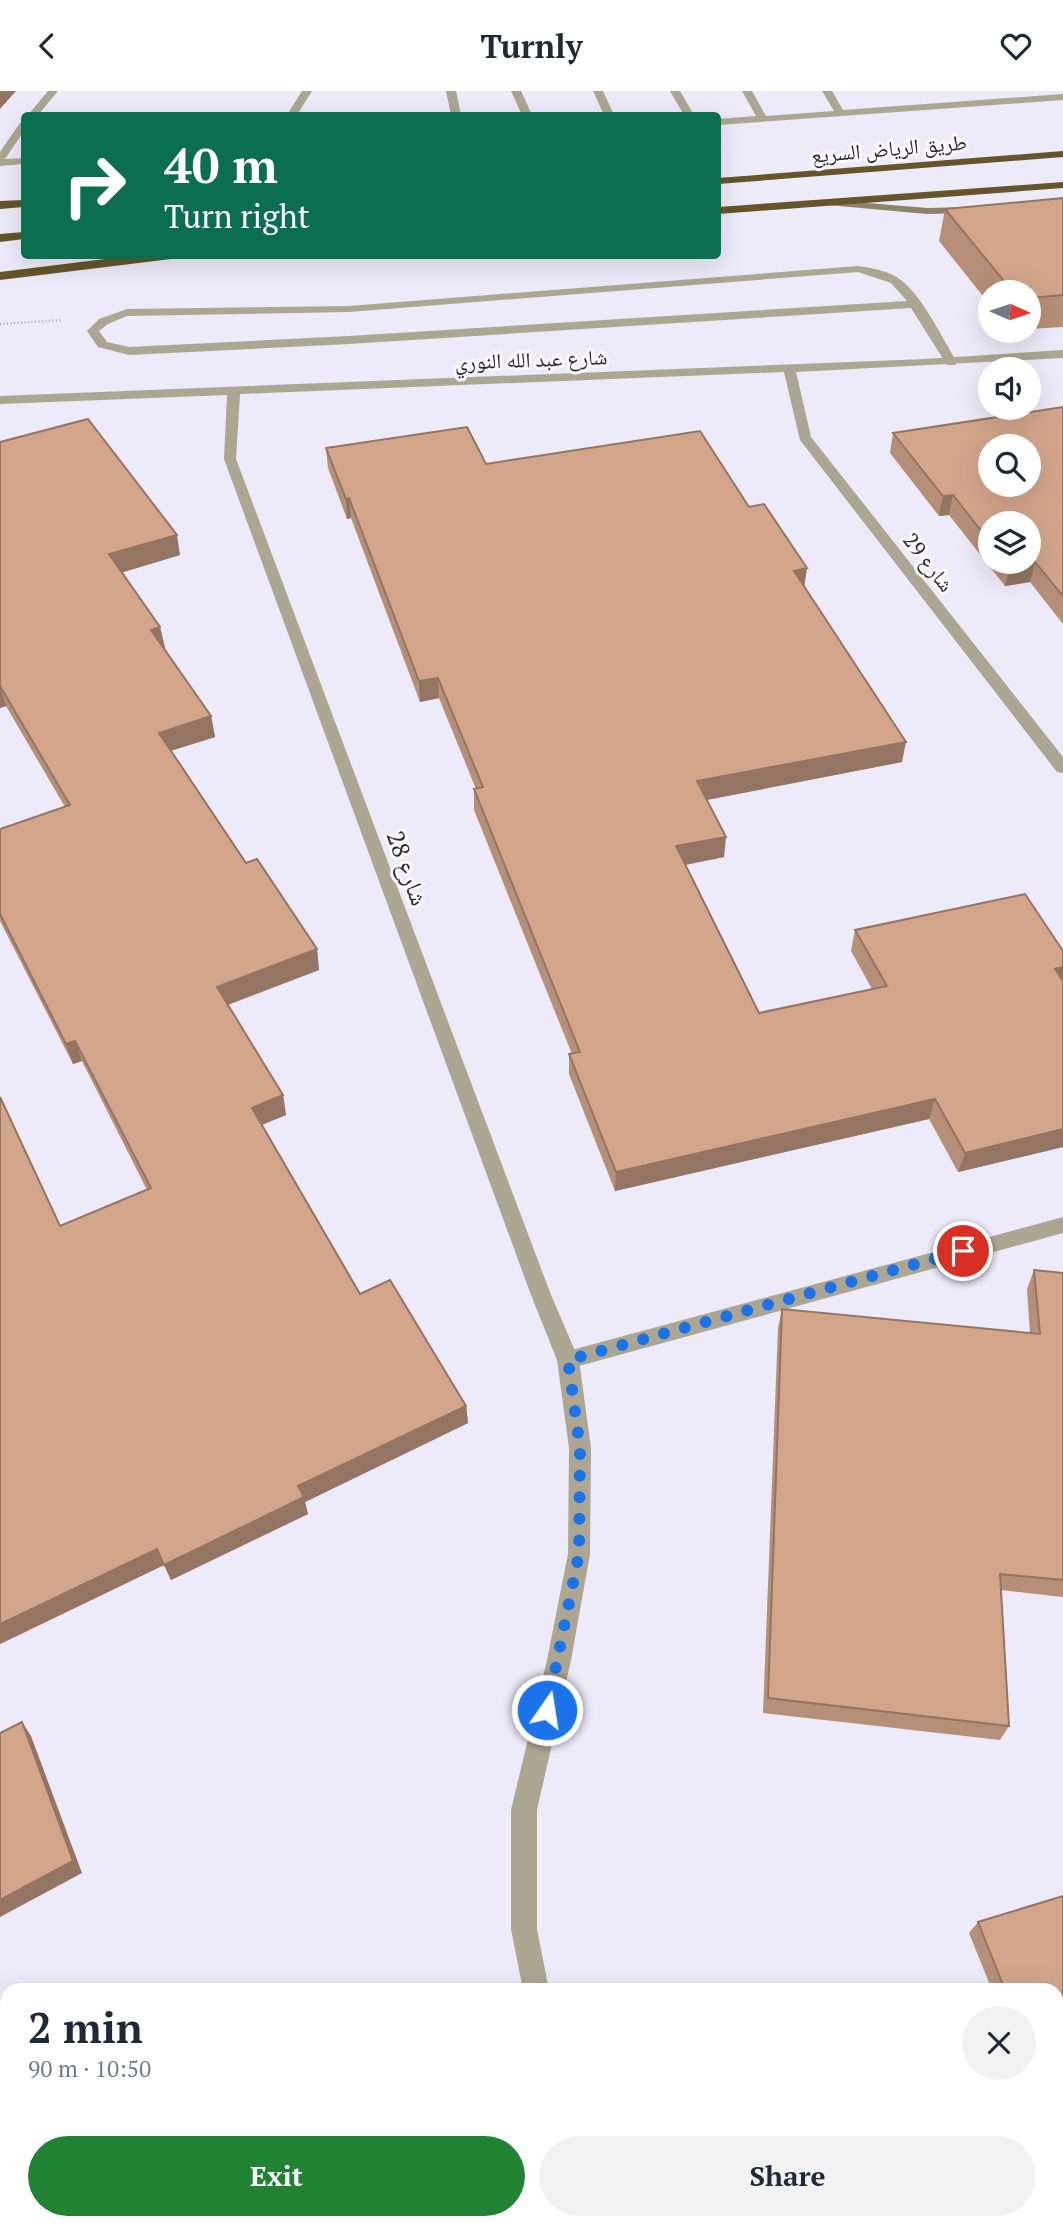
<!DOCTYPE html>
<meta charset="utf-8">
<style>
body{margin:0;font-family:"PT Serif","Noto Naskh Arabic",serif;background:#f2f2f3;color:#1f2937;height:100vh;display:flex;flex-direction:column;font-size:26px;white-space:nowrap}
*{box-sizing:border-box;margin:0}
p{font-size:23px;color:#747a83}
.icon{flex:none;width:38px;height:38px;fill:none;stroke:currentColor;stroke-width:2;stroke-linecap:round;stroke-linejoin:round}
.map{position:relative;flex:1;overflow:hidden}
.panel{position:absolute;left:0px;top:1892px;width:1064px;height:247px;display:flex;flex-direction:column;background:#fff;border-radius:21px 21px 0 0;box-shadow:0 7px 28px #0002}
.panel>*{flex:none}
.guide{position:absolute;left:21px;top:21px;width:700px;height:147px;border-radius:7px;box-shadow:0 7px 28px #0002;background:#0b6e4f;color:#fff;overflow:hidden}
.needle{width:46px;rotate:93deg}
.controls{position:absolute;left:978px;top:189px;display:grid;gap:14px}
.controls a{display:grid;place-items:center;width:63px;height:63px;border-radius:50%;background:#fff;box-shadow:0 7px 28px #0002;font-size:35px}
.pin{position:absolute;display:grid;place-items:center;width:60px;height:60px;color:#fff;margin:-30px;border:4px solid #fff;border-radius:50%;box-shadow:0 2px 7px #0007}
.me{position:absolute;width:77px;margin:-38px;rotate:13deg;stroke-linejoin:round;filter:drop-shadow(0 0 5px #0008)}
.turn{display:flex;align-items:center;gap:24px;height:147px;padding:0 28px;font-size:32px}
.turn .icon{width:91px;height:91px;stroke-width:2.5}
.turn b{display:block;font-size:49px;line-height:60px}
.round{display:grid;place-items:center;flex:none;width:74px;height:74px;border-radius:37px;background:#f2f2f3}
.summary{display:flex;align-items:center;justify-content:space-between;height:119px;padding:0 28px}
h1{font-size:42px;font-weight:600;line-height:52px}
.button{display:flex;gap:14px;margin-top:auto;padding:14px 28px}
.button a{flex:1;height:80px;border-radius:42px;background:#218234;color:#fff;font-size:28px;font-weight:600;line-height:80px;text-align:center}
.button a+a{background:#f2f2f3;color:#1f2937}
header{display:flex;justify-content:space-between;align-items:center;height:91px;padding:0 28px;background:#fff;font-size:32px;font-weight:600}
.map>svg:first-child{display:block}
.lines{fill:none;stroke-linecap:round;stroke-linejoin:round}
.path-far1{stroke:#aba9b5;stroke-width:2.5;stroke-dasharray:1 2.5;stroke-linecap:butt}
.path{stroke:#aba9b5;stroke-width:6;stroke-dasharray:2.5 7;stroke-linecap:butt}
.service{fill:#aca692;fill-rule:evenodd}
.minor{fill:#aca692;fill-rule:evenodd}
.secondary{fill:#8d8366;fill-rule:evenodd}
.motorway{fill:#64552a;fill-rule:evenodd}
.wall{fill:#b58f78;fill-rule:evenodd}
.shaded-wall{fill:#947462}
.building{fill:#d3a68c;stroke:#947462;stroke-width:2;fill-rule:evenodd}
.route{stroke:#1a73e8;stroke-width:12;stroke-dasharray:0 21.6}
.labels{text-anchor:middle;dominant-baseline:central;stroke-width:6;stroke-linejoin:round;paint-order:stroke}
.far-street-label{font-size:21px;fill:#2a292e;stroke:#faf8fe}
.street-label{font-size:24px;fill:#2a292e;stroke:#faf8fe}
</style>
<header><svg class="icon" aria-label="back" viewBox="0 0 24 24"><path d="M15 5l-7 7 7 7"/></svg>Turnly<svg class="icon" aria-label="heart" viewBox="0 0 24 24"><path d="M12 20l-8-8c-3-5 5-10 8-4 3-6 11-1 8 4z"/></svg></header>
<div class="map">
<svg width="1063" height="2138" viewBox="0 0 1063 2138">
<rect width="100%" height="100%" fill="#edeaf9"/>
<g class="lines">
<path class="path-far1" d="M0 233 62 229"/>
<path class="path" d="M0 2134 9 2132"/>
<g class="service">
<path d="M48 0H58L38 24H28Z"/>
<path d="M302 0H312L297 24H287Z"/>
<path d="M446 0H456L461 24H451Z"/>
<path d="M511 0H521L532 24H522Z"/>
<path d="M593 0H603L614 24H604Z"/>
<path d="M670 0H680L694 24H684Z"/>
<path d="M742 0H752L766 25 834 20 822 0H832L843 19 1063 3V9L718 34V28L756 25Z"/>
<path d="M24 31V40L5 68 24 67V73L0 75V61L20 32Z"/>
<path d="M858 175C871 177 884 179 895 185 920 199 942 247 957 271L955 274H947L911 217 349 253 129 264 98 256 87 240 99 228 127 218 349 215ZM858 181 891 192 907 210 349 245 129 256 107 251 99 240 108 233 127 225 349 221Z"/>
<path d="M1063 1126V1142L568 1278 561 1275 557 1269 561 1263 568 1260Z"/>
</g>
<g class="minor">
<path d="M1063 259V267L796 281 811 346 1063 666V682L1057 681 800 349 784 281 240 303 236 368 551 1204 579 1269 591 1357 590 1463 571 1569 537 1719V1838L549 1899H523L511 1838V1719L547 1569 568 1463 569 1357 557 1269 531 1204 224 368 227 304 0 313V305L925 268Z"/>
<path d="M572 2132H600L602 2138H574Z"/>
</g>
<path class="secondary" d="M832 109 927 117 970 116 975 119 970 122 927 123 828 114 827 112Z"/>
<g class="motorway">
<path d="M1063 60V66L718 93V87Z"/>
<path d="M1063 91V97L718 123V116Z"/>
<path d="M0 110 24 109V116L0 118Z"/>
<path d="M24 141V148L0 151V143Z"/>
<path d="M137 164H177L171 168 0 189V181Z"/>
</g>
</g>
<g class="wall">
<path d="M1063 107V236L1029 238V201H990V214L939 150 945 118Z"/>
<path d="M1063 316V533L1030 491 1005 495 949 424 939 425 890 362 893 342ZM990 432 1029 471H990Z"/>
<path d="M0 351 180 464 122 481 160 536 165 557H163L211 625 215 646 171 660 246 772 317 858 319 879 228 914 283 1004 286 1024 262 1034 360 1203 466 1315 468 1332 305 1411 308 1423 171 1489 164 1474 0 1553 60 1135 147 1099 82 970 73 973 0 830V738L65 716 6 615 0 617Z"/>
<path d="M326 357 486 373 749 416 804 495 902 671 707 709 724 766 685 774 759 922 872 898 851 860 855 839 1063 860V1056L958 1081 929 1028 615 1100 569 983V963H572L474 719V698H476L439 607 420 611 351 427 347 428 328 377Z"/>
<path d="M1034 1179 1063 1182V1506L1001 1499 1009 1635 1000 1649 763 1622 778 1237 782 1218 1030 1243 1027 1198Z"/>
<path d="M1063 1805V2003L1057 2005V1899H992L969 1842 978 1831Z"/>
</g>
<g class="shaded-wall">
<path d="M0 0H16L0 18Z"/>
<path d="M953 404 949 424 939 425 943 405Z"/>
<path d="M349 407 351 427 347 428 346 408Z"/>
<path d="M177 444 180 464 114 484 109 463Z"/>
<path d="M1035 471 1030 491 1005 495 1010 475Z"/>
<path d="M807 477 804 498 794 480Z"/>
<path d="M160 536 165 557 155 560 151 539Z"/>
<path d="M438 587 439 607 420 611 419 590Z"/>
<path d="M0 595 6 615 0 617Z"/>
<path d="M211 625 215 646 163 662 159 642Z"/>
<path d="M906 651 902 671 695 711 697 690Z"/>
<path d="M726 746 724 766 674 776 676 755Z"/>
<path d="M317 858 319 879 221 916 217 896Z"/>
<path d="M1063 876V895L1055 878Z"/>
<path d="M75 950 82 970 73 973 66 953Z"/>
<path d="M283 1004 286 1024 256 1036 252 1017Z"/>
<path d="M935 1008 929 1028 615 1100 616 1081Z"/>
<path d="M1063 1038V1056L958 1081 965 1062Z"/>
<path d="M466 1315 468 1332 305 1411 308 1423 171 1489 164 1474 298 1395Z"/>
<path d="M157 1458 164 1474 0 1553V1533Z"/>
<path d="M22 1631 31 1645 82 1782 0 1826V1809Z"/>
<path d="M1063 1998V2003L1057 2005V2000Z"/>
</g>
<g class="building">
<path d="M1063 107V204L1029 207V201H1013L945 118Z"/>
<path d="M1063 316V505L1035 471 1010 475 1006 471H1029V432H990V451L953 404 943 405 893 342ZM990 355H1029V394H990Z"/>
<path d="M88 328 177 444 109 463 160 536 151 539 211 625 159 642 246 772 257 768 317 858 217 896 283 1004 252 1017 360 1203 390 1189 466 1315 298 1395 304 1406 164 1474 157 1458 0 1533V1006L60 1135 151 1097 75 950 66 953 0 823V738L70 714 0 595V351Z"/>
<path d="M467 336 486 373 700 340 749 416 764 413 807 477 794 480 906 651 697 690 726 746 676 755 759 922 887 895 855 839 1025 803 1063 860V876L1055 878 1063 890V1038L965 1062 935 1008 616 1081 569 963 580 961 474 698 483 696 438 587 419 590 349 407 346 408 326 357Z"/>
<path d="M1034 1179 1063 1182V1489L1000 1483 1009 1635 768 1607 782 1218 1040 1243Z"/>
<path d="M22 1631 73 1770 0 1809V1642Z"/>
<path d="M1063 1805V1998L1057 2000V1899H1005L978 1831Z"/>
</g>
<g class="lines">
<path class="route" d="M547 1619 579 1463 580 1357 568 1269 963 1160"/>
</g>
<g class="labels">
<g class="far-street-label">
<text transform="translate(889 57) rotate(-5)">طريق الرياض السريع</text>
<text transform="translate(531 268) rotate(-2)">شارع عبد الله النوري</text>
<text transform="translate(929 471) rotate(52)">شارع 29</text>
</g>
<g class="street-label">
<text transform="translate(408 777) rotate(70)">شارع 28</text>
</g>
</g>
</svg>
<div class="controls">
<a><svg class="needle" viewBox="-14 -14 28 28"><path d="M0-13l5 13h-10z" fill="#e53935"/><path d="M0 13l5-13h-10z" fill="#747a83"/></svg></a>
<a><svg class="icon" aria-label="sound" viewBox="0 0 24 24"><path d="M4 9h4l5-4v14l-5-4H4zM17 9q2 3 0 6"/></svg></a>
<a><svg class="icon" aria-label="search" viewBox="0 0 24 24"><circle cx="10" cy="10" r="6"/><path d="M15 15l6 6"/></svg></a>
<a><svg class="icon" aria-label="layers" viewBox="0 0 24 24"><path d="M12 4l9 5-9 5-9-5zM3 14l9 5 9-5"/></svg></a>
</div>
<div class="pin" style="left:963px;top:1160px;background:#d93025"><svg class="icon" aria-label="arrive" viewBox="0 0 24 24"><path d="M6 21V4h12l-3 4 3 4H6"/></svg></div>
<svg class="me" style="left:547px;top:1619px" viewBox="-20 -20 40 40"><circle r="17" fill="#1a73e8" stroke="#fff" stroke-width="3"/><path d="M0-11L8 9 0 5-8 9z" fill="#fff"/></svg>
<div class="guide">
<div class="turn"><svg class="icon" aria-label="right" viewBox="0 0 24 24"><path d="M7 20v-9h11M14 6l5 5-5 5"/></svg><div><b>40 m</b>Turn right</div></div>
</div>
<section class="panel">
<div class="summary"><div><h1>2 min</h1><p>90 m · 10:50</p></div><a class="round"><svg class="icon" aria-label="close" viewBox="0 0 24 24"><path d="M6 6l12 12M18 6L6 18"/></svg></a></div>
<div class="button"><a>Exit</a><a>Share</a></div>
</section>
</div>
